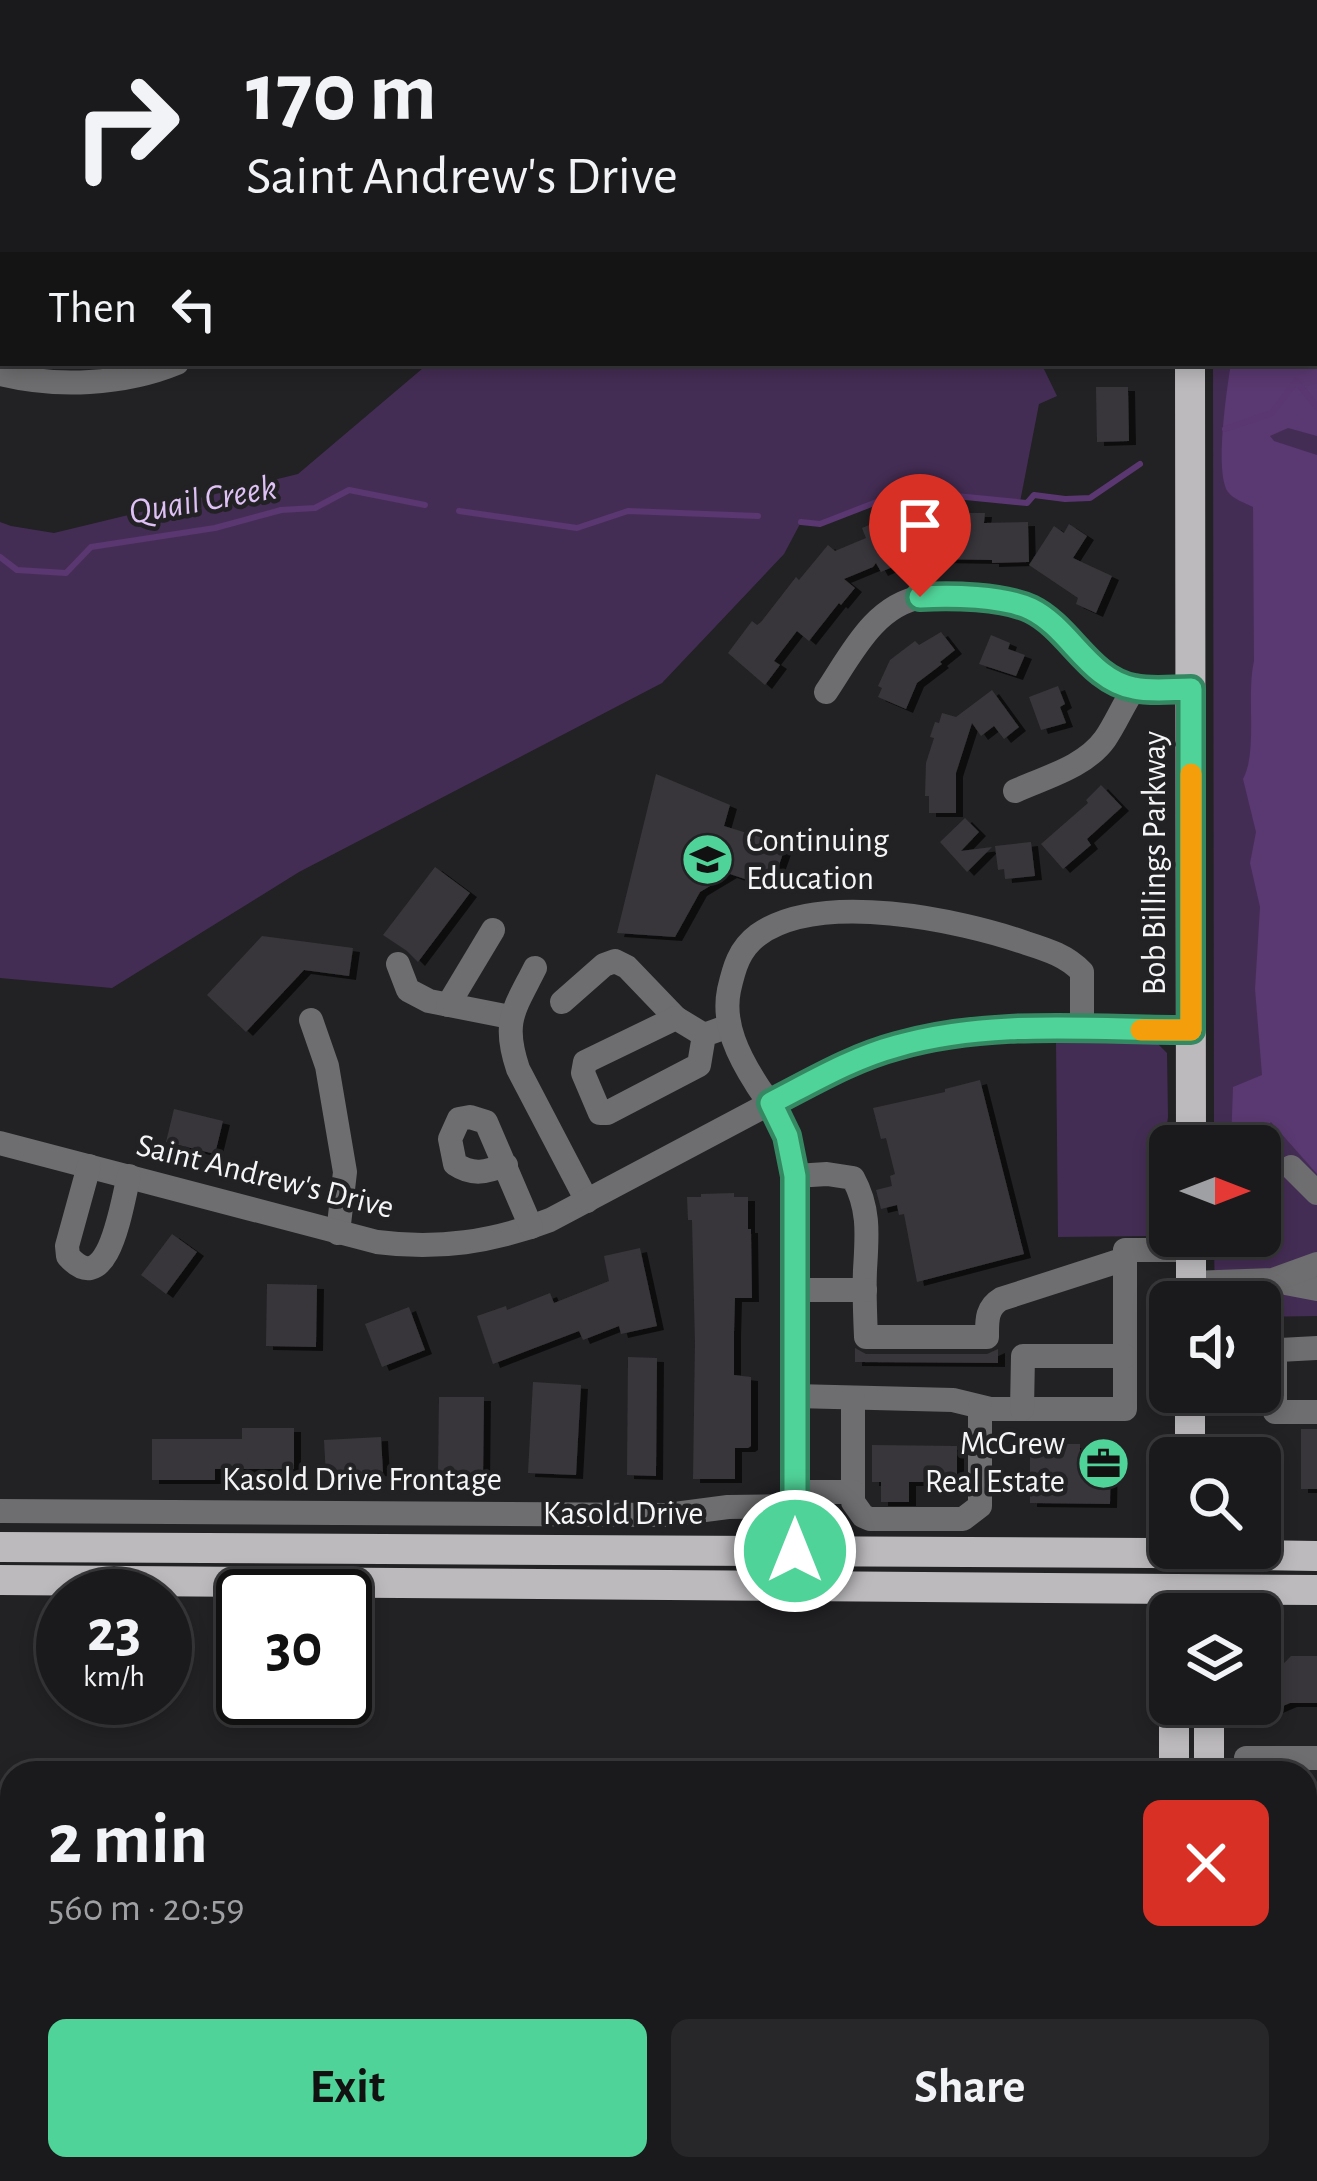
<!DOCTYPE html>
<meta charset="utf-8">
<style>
body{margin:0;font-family:"Alegreya Sans",sans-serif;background:#272628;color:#f1f3f6;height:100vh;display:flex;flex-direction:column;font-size:45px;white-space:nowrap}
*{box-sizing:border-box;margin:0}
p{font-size:39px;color:#9fa0a3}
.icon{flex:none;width:66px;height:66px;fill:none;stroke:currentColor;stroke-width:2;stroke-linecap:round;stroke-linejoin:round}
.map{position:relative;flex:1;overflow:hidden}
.side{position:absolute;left:0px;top:1761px;width:1317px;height:420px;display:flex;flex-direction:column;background:#1a191b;border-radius:36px 36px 0 0;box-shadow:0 6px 18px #0003,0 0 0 3px #38383a}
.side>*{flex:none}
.top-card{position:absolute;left:0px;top:0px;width:1317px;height:366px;box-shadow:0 6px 18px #0003,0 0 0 3px #38383a;background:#1a191b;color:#f1f3f6;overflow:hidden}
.needle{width:78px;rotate:90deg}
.fabs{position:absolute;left:1149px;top:1125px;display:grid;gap:24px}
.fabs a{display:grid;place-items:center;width:132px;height:132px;border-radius:18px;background:#1a191b;box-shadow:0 6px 18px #0003,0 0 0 3px #38383a;font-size:60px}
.speed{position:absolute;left:36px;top:1569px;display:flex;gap:24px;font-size:60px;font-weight:700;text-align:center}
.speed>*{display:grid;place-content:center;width:156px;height:156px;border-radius:50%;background:#1a191b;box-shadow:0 6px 18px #0003,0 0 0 3px #38383a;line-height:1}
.speed small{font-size:30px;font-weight:400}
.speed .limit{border:6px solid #111;border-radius:18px;background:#fff;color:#111}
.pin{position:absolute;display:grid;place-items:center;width:102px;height:102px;color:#fff;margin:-123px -51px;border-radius:50% 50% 50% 0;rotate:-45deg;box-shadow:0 0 12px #0007}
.pin .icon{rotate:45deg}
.me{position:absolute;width:132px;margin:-66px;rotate:0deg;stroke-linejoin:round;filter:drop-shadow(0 0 9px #0008)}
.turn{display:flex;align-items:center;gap:42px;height:252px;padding:0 48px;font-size:54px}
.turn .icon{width:156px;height:156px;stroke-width:2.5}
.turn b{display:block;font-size:84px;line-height:102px}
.then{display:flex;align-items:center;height:114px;padding:0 48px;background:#0003;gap:24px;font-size:45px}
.round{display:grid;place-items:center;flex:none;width:126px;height:126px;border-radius:18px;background:#272628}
.headline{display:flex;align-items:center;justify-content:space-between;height:204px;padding:0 48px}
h1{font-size:72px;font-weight:700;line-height:90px}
.button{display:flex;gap:24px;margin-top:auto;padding:24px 48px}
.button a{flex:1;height:138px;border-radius:18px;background:#50d398;color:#111;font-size:48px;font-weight:700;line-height:138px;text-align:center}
.button a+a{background:#272628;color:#f1f3f6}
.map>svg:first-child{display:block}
.green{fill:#442d54}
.forest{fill:#5a3871}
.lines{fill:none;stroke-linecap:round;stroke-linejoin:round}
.stream{stroke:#5a3770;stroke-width:6}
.building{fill:#38363a;filter:url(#shadow)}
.minor{stroke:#6e6d6f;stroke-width:24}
.major{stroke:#bcbabd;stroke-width:30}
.route-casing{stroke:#348963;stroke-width:30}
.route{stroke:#50d398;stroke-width:21}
.slow{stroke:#f59e0b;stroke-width:21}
.labels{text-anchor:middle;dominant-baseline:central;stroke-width:9;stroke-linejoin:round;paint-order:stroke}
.poi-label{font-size:33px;fill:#f5f4f6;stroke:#222124;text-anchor:start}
.street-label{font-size:33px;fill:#f5f4f6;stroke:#222124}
.water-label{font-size:36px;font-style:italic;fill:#dec1f5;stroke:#222124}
</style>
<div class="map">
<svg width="1317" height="2181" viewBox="0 0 1317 2181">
<defs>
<filter id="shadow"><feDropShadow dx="7" dy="4" stdDeviation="0" flood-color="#0009"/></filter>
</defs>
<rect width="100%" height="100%" fill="#222124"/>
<g class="green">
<path d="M1212 0H1317V1316L1260 1317V1302H1215L1214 1242V1236H1260V1146H1214L1213 363H1314V3H1212Z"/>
<path d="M429 363H1041L1057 396 1039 404 1020 502 905 491 820 524 801 522 784 554 662 683 299 872 112 988 0 978V522L11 526 54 533 298 474Z"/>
<path d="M1056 1040 1149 1041 1158 1044 1167 1053 1168 1117 1160 1172V1227L1152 1236 1058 1237Z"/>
</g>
<g class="forest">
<path d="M1222 0H1317V436L1288 428 1270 436 1274 441 1317 455V1174L1271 1122 1243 1146 1231 1144 1233 1087 1262 1075 1255 989 1260 907 1250 863 1256 832 1243 779C1258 751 1246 696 1254 661L1253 507C1245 503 1233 499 1228 492 1214 473 1227 388 1231 363H1314V3H1222Z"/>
<path d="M0 1987 12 1995V2076L0 2074Z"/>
<path d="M93 2169H169L175 2181H86Z"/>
<path d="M489 2169H1116L1131 2181H536L505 2170Z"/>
</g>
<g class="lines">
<g class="stream">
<path d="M1225 429 1272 413 1296 381 1317 407"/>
<path d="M459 511 577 528 628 511 758 516"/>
<path d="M801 522 820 524 905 491 1027 503 1034 495 1065 499 1090 498 1140 464"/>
<path d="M0 557 17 570 66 573 91 547 215 528 281 510 315 508 349 490 425 505"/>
</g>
</g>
<g class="building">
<path d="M1096 387H1128L1129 441 1097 442Z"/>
<path d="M926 512V517L959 515 960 513H985L984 523 1028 522 1029 562 992 563V560L934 559 906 561 881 572 876 563 873 567 844 579 855 588 841 605 839 603 809 641 797 631 774 661 780 665 765 685 728 653 752 621 757 625 761 622 796 577 799 580 828 545 835 551 866 538 862 528 891 516Z"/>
<path d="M1069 524 1087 536 1073 558 1112 576 1096 613 1076 604 1078 598 1029 565 1054 526 1064 533Z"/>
<path d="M941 632 955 650 940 662 942 664 917 683 906 709 878 697 882 688 878 686 890 660 915 641 919 645Z"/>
<path d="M991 635 1010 643 1008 649 1025 655 1016 676 979 664Z"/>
<path d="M1058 686 1065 704 1060 707 1066 723 1041 730 1029 697Z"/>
<path d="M992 690 1019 727 1004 739 994 726 981 736 972 723 956 773V813H929V796H925L926 763 934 738 930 737 935 722 939 723 942 713 956 717Z"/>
<path d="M656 774 730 805 724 826 786 845 771 888 730 874 700 892 675 937 617 933Z"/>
<path d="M1101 785 1122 807 1087 839 1091 845 1063 869 1041 844 1088 803 1086 800Z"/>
<path d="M965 818 979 832 961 851 992 847 967 872 940 842Z"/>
<path d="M1031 842 1035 876 1005 879 1004 869 998 870 995 846Z"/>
<path d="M435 867 470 893 418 962 407 951 383 935Z"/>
<path d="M262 936 353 948 349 976 304 970 246 1032 207 995Z"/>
<path d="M980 1080 1024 1254 917 1282 904 1214 899 1215 897 1205 881 1209 876 1190 892 1186 890 1176 895 1174 886 1138 881 1139 873 1108 945 1092V1089Z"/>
<path d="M174 1109 223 1121 215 1154 166 1142Z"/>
<path d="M734 1193V1197H748V1229H751L752 1298H735L734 1333V1375L751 1377V1446L748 1448H735V1479H693L695 1343 692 1220H688L687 1197H701V1194Z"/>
<path d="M172 1234 197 1252 166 1294 141 1275Z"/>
<path d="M640 1248 657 1326 621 1334 619 1326 583 1340 579 1331 493 1364 477 1316 506 1306 507 1310 550 1293 554 1303 609 1281 604 1256Z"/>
<path d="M267 1284 317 1285 316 1347 266 1346Z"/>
<path d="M409 1307 425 1350 382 1367 365 1324Z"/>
<path d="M855 1348 866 1354H987L998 1349V1363L855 1362Z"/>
<path d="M628 1357 657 1358 656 1476 627 1475Z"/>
<path d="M533 1382 581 1385 576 1475 528 1473Z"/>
<path d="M439 1397H484L483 1479 438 1478Z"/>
<path d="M242 1428H294V1469H215V1480H152V1439H242Z"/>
<rect x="1301" y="1429" width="16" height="60"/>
<path d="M381 1437 383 1472 326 1475 324 1440Z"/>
<path d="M1061 1444H1080V1456H1111L1110 1504 1030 1503V1455H1060Z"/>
<path d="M872 1445 957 1446V1482H909V1502H881V1482H872Z"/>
<path d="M1291 1656H1317V1703H1290L1276 1709H1260V1688Z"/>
</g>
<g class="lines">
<g class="minor">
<path d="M233 0 234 3"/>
<path d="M0 83 3 84"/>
<path d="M0 374C56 388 124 385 177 363"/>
<path d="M826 692C851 655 874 605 922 597 941 594 960 598 978 599 1000 601 1022 602 1041 615 1073 636 1093 681 1135 689 1152 692 1173 689 1191 689"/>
<path d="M1015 791C1046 777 1085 767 1105 739 1116 723 1123 705 1134 689"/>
<path d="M398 964 408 990 429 1001 510 1017"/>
<path d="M535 968C514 1010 502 1021 518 1069L587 1201"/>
<path d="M562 1002 604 965 615 961 627 967 676 1018"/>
<path d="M448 1005 493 930"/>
<path d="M311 1020 327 1066 345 1172 338 1233"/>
<path d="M704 1035 676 1018 585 1062 583 1073 600 1113H607L699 1065 704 1035 729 1026"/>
<path d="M0 1143 377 1242C438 1250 493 1242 550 1220L831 1071 893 1047 929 1038 998 1030 1191 1031"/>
<path d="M506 1165C486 1172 473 1176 455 1164L450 1139 459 1119 470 1117 486 1122 531 1227"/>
<path d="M89 1166 67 1246 68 1256C109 1303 122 1201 129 1176"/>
<path d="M1291 1167 1317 1193"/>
<path d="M795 1176 827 1174 853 1178C870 1209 867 1236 865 1270 864 1292 865 1315 866 1337H987C987 1321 986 1308 1001 1299L1125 1259"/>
<path d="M1275 1281 1317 1289"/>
<path d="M1191 1283 1273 1280 1317 1264"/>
<path d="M795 1290H865"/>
<path d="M1275 1350V1412H1317"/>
<path d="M1260 1351 1317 1348"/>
<path d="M795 1396 953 1400 990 1409H1125V1250H1191"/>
<path d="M853 1398V1502L863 1516 870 1519H963L980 1506V1407"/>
<path d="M1022 1409 1023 1356H1125"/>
<path d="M795 1492H853"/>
<path d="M0 1511 667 1515 728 1507 795 1506"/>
<path d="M795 1584V1176C792 1155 789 1133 778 1114 772 1104 763 1095 757 1085 739 1057 722 1024 729 990 734 968 739 949 758 935 820 890 960 920 1026 943 1048 950 1067 956 1082 972V1030"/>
<path d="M1246 1758H1317"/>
<path d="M1305 1824H1317"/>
<path d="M1305 2071H1317"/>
</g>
<g class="major">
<path d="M1190 0V3"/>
<path d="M1190 363 1191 1146"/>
<path d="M1191 1302V1236"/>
<path d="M1190 1458V1392"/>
<path d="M0 1547 1151 1553 1317 1556"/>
<path d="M0 1580 1317 1590"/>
<path d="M1174 1704V1773"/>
<path d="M1209 1704V1773"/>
<path d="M1175 2169V2181"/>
<path d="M1211 2169V2181"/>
</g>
</g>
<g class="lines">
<defs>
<path id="route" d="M795 1551V1176L787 1136 771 1103C812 1082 852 1058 897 1046 991 1019 1094 1030 1191 1030V689C1173 689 1152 692 1134 688 1089 680 1070 628 1031 609 1003 596 951 595 920 597"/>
</defs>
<use href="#route" class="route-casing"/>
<use href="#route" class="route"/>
<path class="slow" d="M1141 1030H1191V774"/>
</g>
<defs>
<symbol id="university-disc" viewBox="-11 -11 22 22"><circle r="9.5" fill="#50d398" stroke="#222124"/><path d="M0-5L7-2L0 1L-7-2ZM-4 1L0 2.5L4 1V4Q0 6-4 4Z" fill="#111"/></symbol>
<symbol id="office-disc" viewBox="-11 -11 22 22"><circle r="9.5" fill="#50d398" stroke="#222124"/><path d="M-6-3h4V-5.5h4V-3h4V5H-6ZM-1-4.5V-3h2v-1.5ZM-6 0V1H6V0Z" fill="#111"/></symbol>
</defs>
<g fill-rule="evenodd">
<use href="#university-disc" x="678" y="830" width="59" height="59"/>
<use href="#office-disc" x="1074" y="1434" width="59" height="59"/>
</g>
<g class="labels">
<g class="poi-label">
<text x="746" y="841">Continuing<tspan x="746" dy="38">Education</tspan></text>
<text x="1065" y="1444" text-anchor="end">McGrew<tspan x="1065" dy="38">Real Estate</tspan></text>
</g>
<g class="street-label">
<text transform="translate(1155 863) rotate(-90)">Bob Billings Parkway</text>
<text transform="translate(265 1177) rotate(14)">Saint Andrew's Drive</text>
<text x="362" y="1480">Kasold Drive Frontage</text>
<text x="623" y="1514">Kasold Drive</text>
</g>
<g class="water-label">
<text transform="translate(203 500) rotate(-10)">Quail Creek</text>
</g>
</g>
</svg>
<div class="fabs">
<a><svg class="needle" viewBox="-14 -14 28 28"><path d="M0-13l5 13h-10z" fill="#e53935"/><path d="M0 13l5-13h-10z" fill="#9fa0a3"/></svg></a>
<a><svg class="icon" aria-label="sound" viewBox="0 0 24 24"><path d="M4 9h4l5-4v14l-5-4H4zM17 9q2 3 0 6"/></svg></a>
<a><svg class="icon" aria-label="search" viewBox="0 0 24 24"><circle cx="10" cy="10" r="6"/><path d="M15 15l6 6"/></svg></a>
<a><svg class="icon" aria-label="layers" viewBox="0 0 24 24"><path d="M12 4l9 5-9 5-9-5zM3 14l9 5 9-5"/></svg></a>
</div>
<div class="speed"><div>23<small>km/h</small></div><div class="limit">30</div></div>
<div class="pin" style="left:920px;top:597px;background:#d93025"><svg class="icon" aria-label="arrive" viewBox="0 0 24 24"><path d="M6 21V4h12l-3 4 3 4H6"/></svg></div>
<svg class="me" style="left:795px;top:1551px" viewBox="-20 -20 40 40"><circle r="17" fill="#50d398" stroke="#fff" stroke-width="3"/><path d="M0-11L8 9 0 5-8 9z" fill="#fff"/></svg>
<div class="top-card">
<div class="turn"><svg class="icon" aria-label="right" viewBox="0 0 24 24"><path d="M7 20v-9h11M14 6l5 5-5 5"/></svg><div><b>170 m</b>Saint Andrew's Drive</div></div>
<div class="then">Then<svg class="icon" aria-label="left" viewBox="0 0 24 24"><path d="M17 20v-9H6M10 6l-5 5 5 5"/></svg></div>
</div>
<section class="side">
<div class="headline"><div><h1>2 min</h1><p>560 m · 20:59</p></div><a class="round" style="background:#d93025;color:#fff"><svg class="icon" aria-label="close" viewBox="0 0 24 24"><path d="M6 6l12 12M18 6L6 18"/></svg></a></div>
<div class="button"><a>Exit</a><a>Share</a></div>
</section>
</div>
